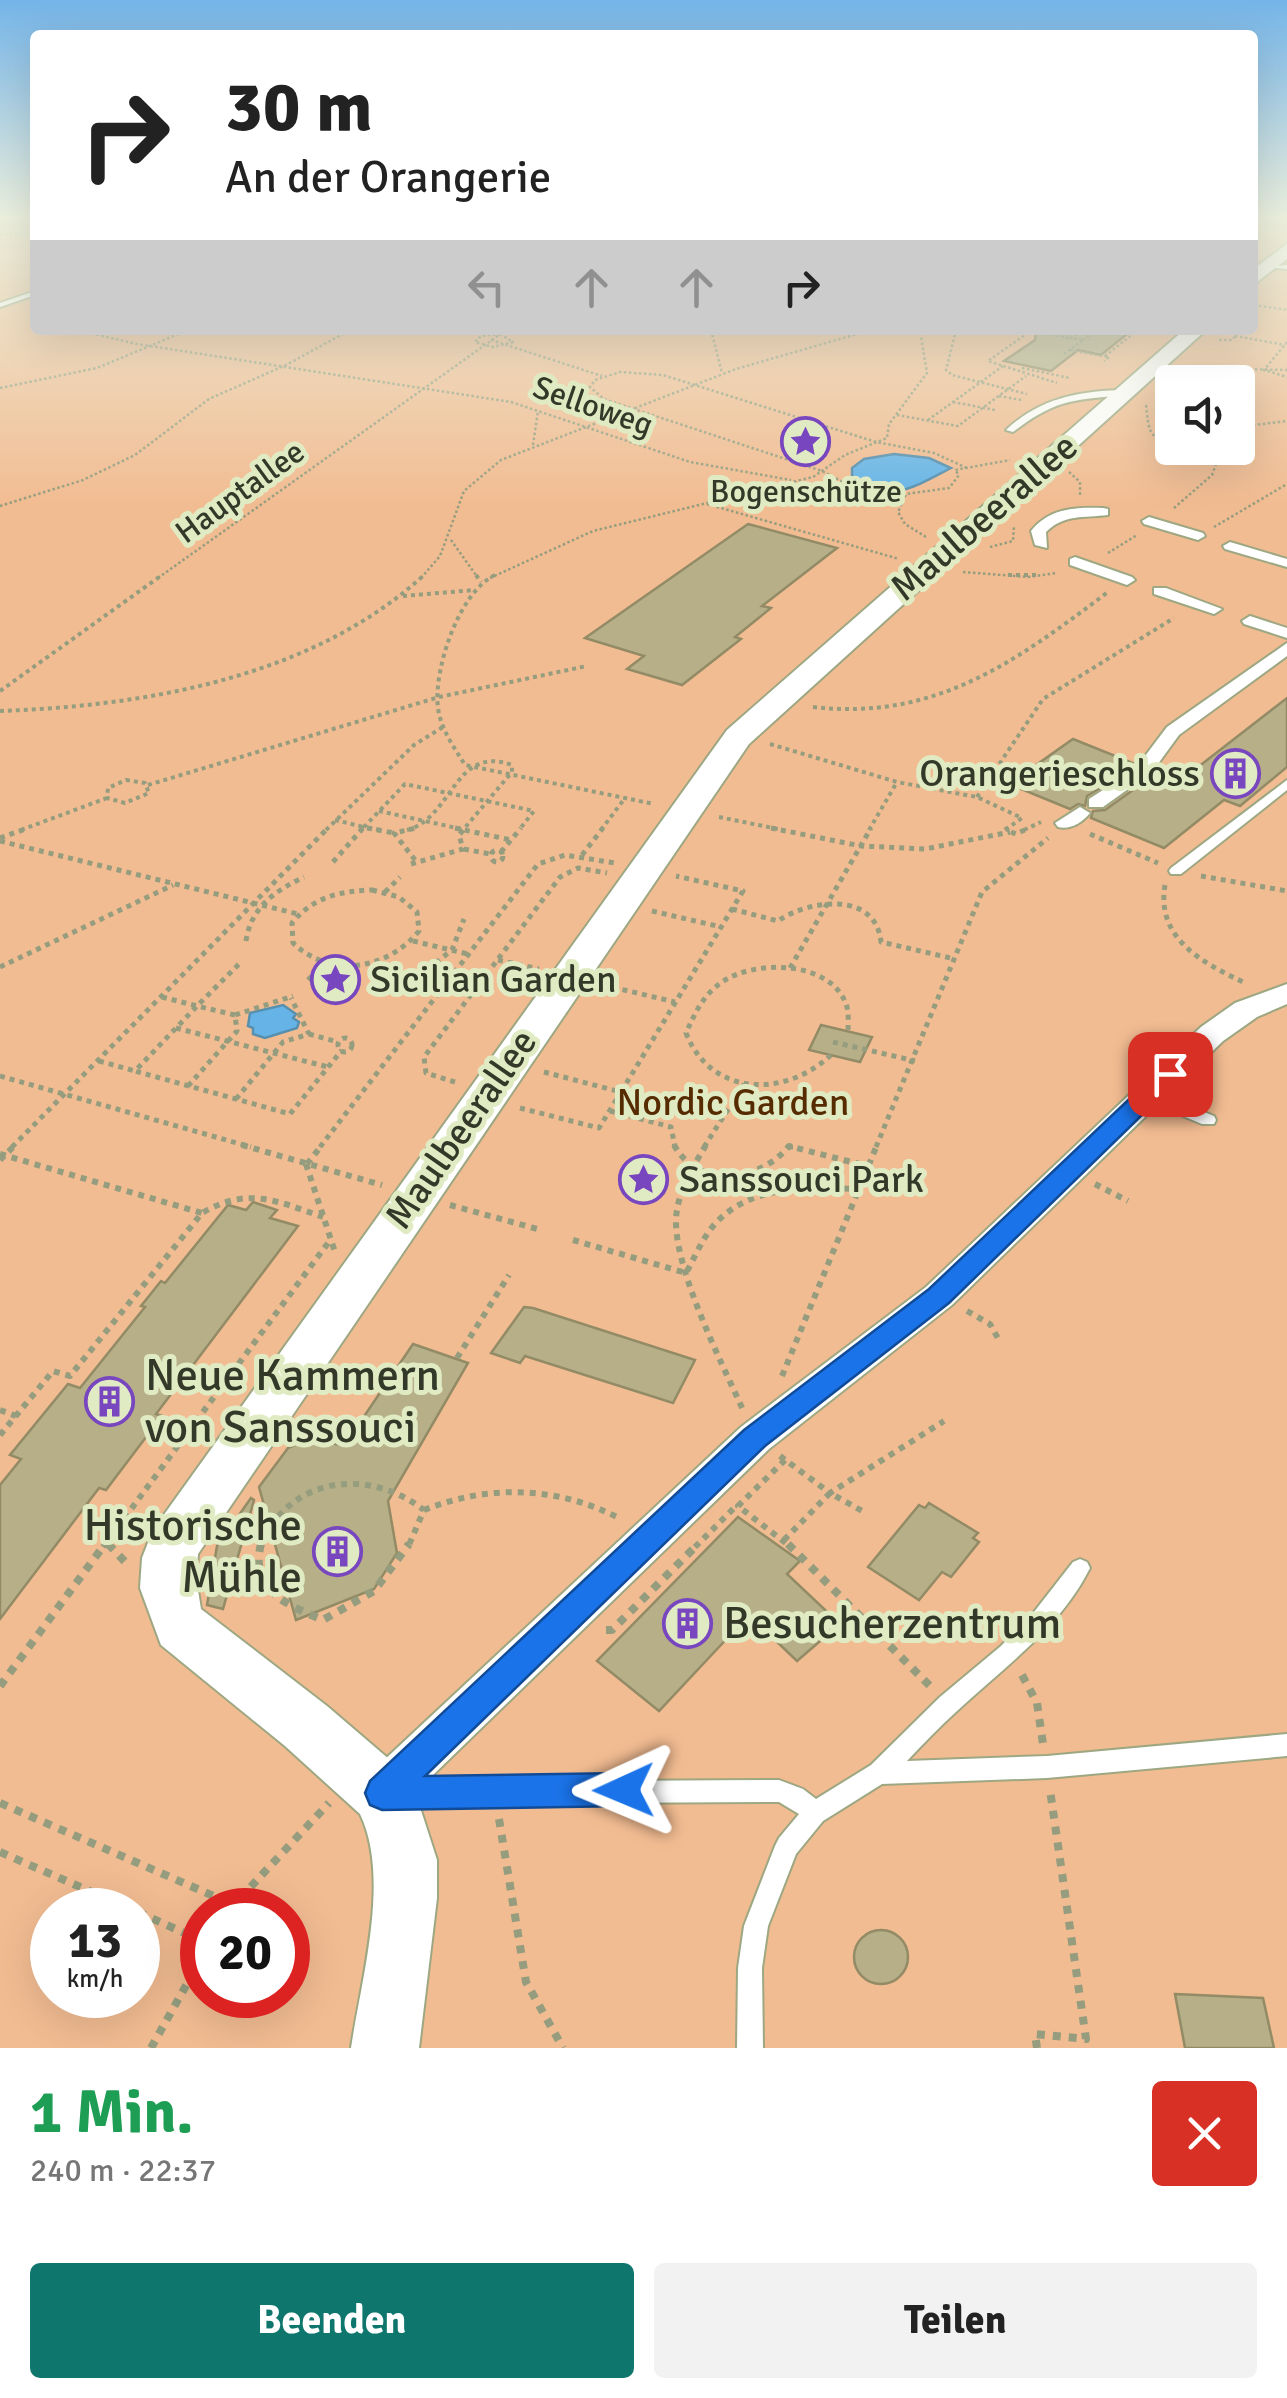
<!DOCTYPE html>
<html lang="de">
<meta charset="utf-8">
<style>
body{margin:0;font-family:Signika,sans-serif;background:#f2f2f2;color:#222;height:100vh;display:flex;flex-direction:column;font-size:38px;white-space:nowrap}
*{box-sizing:border-box;margin:0}
p{font-size:32px;color:#767676}
.icon{flex:none;width:55px;height:55px;fill:none;stroke:currentColor;stroke-width:2;stroke-linecap:round;stroke-linejoin:round}
.map{position:relative;height:2048px;overflow:hidden}
.sheet{display:flex;flex-direction:column;background:#fff;flex:1}
.sheet>*{flex:none}
.banner{position:absolute;left:30px;top:30px;width:1228px;height:305px;border-radius:10px;box-shadow:0 10px 40px #0002;background:#fff;color:#222;overflow:hidden}
.tools{position:absolute;left:1155px;top:365px;display:grid;gap:20px}
.tools a{display:grid;place-items:center;width:100px;height:100px;border-radius:10px;background:#fff;box-shadow:0 10px 40px #0002;font-size:50px}
.speed{position:absolute;left:30px;top:1888px;display:flex;gap:20px;font-size:50px;font-weight:700;text-align:center}
.speed>*{display:grid;place-content:center;width:130px;height:130px;border-radius:50%;background:#fff;box-shadow:0 10px 40px #0002;line-height:1}
.speed small{font-size:25px;font-weight:400}
.speed .limit{border:15px solid #d22;background:#fff;color:#111}
.pin{position:absolute;display:grid;place-items:center;width:85px;height:85px;color:#fff;margin:-42px;border-radius:20px;box-shadow:0 5px 15px #0006}
.me{position:absolute;width:110px;margin:-55px;rotate:269deg;stroke-linejoin:round;filter:drop-shadow(0 0 8px #0008)}
.turn{display:flex;align-items:center;gap:35px;height:210px;padding:0 30px;font-size:45px}
.turn .icon{width:130px;height:130px;stroke-width:2.5}
.turn b{display:block;font-size:70px;line-height:85px}
.lanes{display:flex;align-items:center;height:95px;padding:0 30px;background:#0003;justify-content:center;gap:50px;direction:ltr}
.lanes .off{opacity:.35}
.round{display:grid;place-items:center;flex:none;width:105px;height:105px;border-radius:10px;background:#f2f2f2}
.head{display:flex;align-items:center;justify-content:space-between;height:170px;padding:0 30px}
h1{font-size:60px;font-weight:800;line-height:75px;color:#1e9e55}
.action{display:flex;gap:20px;margin-top:auto;padding:20px 30px}
.action a{flex:1;height:115px;border-radius:10px;background:#0f766e;color:#fff;font-size:40px;font-weight:800;line-height:115px;text-align:center}
.action a+a{background:#f2f2f2;color:#222}
.map>svg:first-child{display:block}
.green{fill:#f2bc92;fill-rule:evenodd}
.water{fill:#66b4e7;stroke:#578fae;stroke-width:2.5}
.building{fill:#b6af88;stroke:#928b65;stroke-width:2.5}
.lines{fill:none;stroke-linecap:round;stroke-linejoin:round}
.service-casing{stroke:#9da781;stroke-width:4}
.pedestrian-casing{stroke:#9da781;stroke-width:4}
.minor-casing{stroke:#9da781;stroke-width:4}
.tertiary-casing{stroke:#9da781;stroke-width:4}
.path-far4{stroke:#959d7e;stroke-width:2.5;stroke-dasharray:2.5 2.5;stroke-linecap:butt}
.path-far3{stroke:#959d7e;stroke-width:4;stroke-dasharray:4 4;stroke-linecap:butt}
.path-far2{stroke:#959d7e;stroke-width:5;stroke-dasharray:5 5;stroke-linecap:butt}
.path-far1{stroke:#959d7e;stroke-width:6;stroke-dasharray:6 6;stroke-linecap:butt}
.path{stroke:#959d7e;stroke-width:8;stroke-dasharray:8 8;stroke-linecap:butt}
.service{fill:#fff;fill-rule:evenodd}
.pedestrian{fill:#fff;fill-rule:evenodd}
.minor{fill:#fff;fill-rule:evenodd}
.tertiary{fill:#fff;fill-rule:evenodd}
.route{fill:#1a73e8;stroke:#114b97;stroke-width:2.5}
.labels{text-anchor:middle;dominant-baseline:central;stroke-width:10;stroke-linejoin:round;paint-order:stroke}
.far-street-label{font-size:32px;fill:#343828;stroke:#e1ebc3}
.far-poi-label{font-size:32px;fill:#343828;stroke:#e1ebc3}
.street-label{font-size:38px;fill:#343828;stroke:#e1ebc3}
.poi-label{font-size:38px;fill:#343828;stroke:#e1ebc3;text-anchor:start}
.park-label{font-size:38px;fill:#562b00;stroke:#e1ebc3}
.near-poi-label{font-size:45px;fill:#343828;stroke:#e1ebc3;text-anchor:start}
</style>
<div class="map">
<svg width="1287" height="2048" viewBox="0 0 1287 2048">
<rect width="100%" height="100%" fill="#d4deb6"/>
<path class="green" d="M0 217H35V330H1252L1253 217H1287V2048H0ZM1172 382H1238V448H1172ZM52 1910H138V1995H52ZM202 1910H288V1995H202Z"/>
<g class="water">
<path d="M894 454 929 458 951 468C918 485 884 508 852 475V468L864 459Z"/>
<path d="M283 1005 296 1014 293 1018 299 1022 297 1028 265 1038 253 1034V1028L248 1026 250 1013Z"/>
</g>
<g class="building">
<path d="M1036 330H1132L1101 355 1078 350 1051 371 1004 361 1035 340Z"/>
<path d="M748 524 837 548 762 606 771 608 735 637 741 639 682 685 627 669 644 656 585 638Z"/>
<path d="M1287 698V767L1240 806 1224 800 1164 848 1091 818 1093 811 1105 810 1140 785 1142 776 1157 772 1180 781Z"/>
<path d="M1073 739 1135 764 1133 769 1087 796 1085 806 1078 804 1070 809 1009 784Z"/>
<path d="M821 1025 872 1037 860 1062 809 1050Z"/>
<path d="M253 1202 277 1210 270 1218 298 1226 156 1414 162 1416 106 1490 99 1488 0 1619V1485L21 1459 10 1455 68 1384 80 1388 145 1307 141 1306 161 1281 165 1283 228 1205 246 1210Z"/>
<path d="M524 1307 533 1308 695 1360 673 1403 525 1356 520 1363 491 1353Z"/>
<path d="M413 1344 468 1363 388 1501 397 1553 374 1589 296 1620 259 1487 288 1448 311 1438 344 1446Z"/>
<path d="M251 1498 254 1500 223 1609 207 1605 217 1546Z"/>
<path d="M929 1503 978 1533 973 1538 979 1542 951 1577 942 1572 919 1600 868 1567 919 1505 925 1508Z"/>
<path d="M738 1517 800 1561 787 1574 840 1624 797 1661 749 1615 659 1711 597 1661Z"/>
<circle cx="881" cy="1957" r="27"/>
<path d="M1175 1994 1263 1998 1274 2048H1185Z"/>
</g>
<g class="lines">
<defs>
<g id="service">
<path d="M1287 265V269L1264 267Z"/>
<path d="M35 291V295L0 307V303Z"/>
<path d="M1124 390 1128 393 1127 395C1075 400 1057 398 1013 432L1006 430C1040 398 1079 391 1124 390Z"/>
<path d="M1287 780V790L1181 874H1171L1169 871 1171 868Z"/>
<path d="M1148 1090 1214 1116 1216 1120 1214 1124H1202L1142 1099 1140 1095 1142 1091Z"/>
<path d="M1080 1559 1087 1562 1090 1568C1060 1628 1004 1667 957 1711 939 1727 923 1744 907 1761L1047 1756 1287 1734V1756L1047 1778 882 1784 823 1821 796 1854 768 1926 762 1968 763 2048H737L738 1968 744 1926 775 1846 779 1838 799 1814 779 1802 395 1804 387 1801 383 1793 387 1785 395 1782 779 1780 803 1789 816 1799 871 1765 940 1697 1001 1646 1034 1612 1073 1562Z"/>
</g>
<g id="pedestrian">
<path d="M1103 508 1108 509V515C1084 518 1064 514 1046 532L1047 548 1035 545 1031 531C1049 508 1076 507 1103 508Z"/>
<path d="M1149 517 1203 533 1205 536 1198 540 1144 524 1142 521Z"/>
<path d="M1230 542 1287 559V567L1225 549 1223 546Z"/>
<path d="M1075 557 1132 577 1135 580 1127 585 1070 565V559Z"/>
<path d="M1154 588H1166L1222 609 1214 614 1154 594Z"/>
<path d="M1250 616 1287 628V638L1244 624 1242 621Z"/>
<path d="M1287 643V656L1179 735 1152 772H1138L1136 768 1167 727Z"/>
<path d="M1131 772 1138 774V782L1103 807H1089V799Z"/>
<path d="M1080 807 1090 813C1082 823 1070 830 1058 827L1055 823Z"/>
</g>
<path id="minor" d="M1287 984V1004L1257 1017 1223 1041 952 1305 769 1449 398 1809 382 1815 366 1809 359 1793 366 1777 741 1427 926 1287 1201 1027 1235 1003Z"/>
<g id="tertiary">
<path d="M1287 244V259L1252 286V270Z"/>
<path d="M1184 330H1206L749 744 198 1554 196 1578 201 1609 327 1706 404 1772 416 1795 437 1860V1898L419 2048H351C361 1980 391 1878 360 1814L285 1746 161 1645 140 1588 142 1558 153 1530 727 730Z"/>
</g>
</defs>
<use href="#service" class="service-casing"/>
<use href="#pedestrian" class="pedestrian-casing"/>
<use href="#minor" class="minor-casing"/>
<use href="#tertiary" class="tertiary-casing"/>
<g class="path-far4">
<path d="M0 235 35 232"/>
<path d="M1254 305 1287 310"/>
<path d="M77 330 137 344 511 402 690 462 791 480"/>
<path d="M711 330 722 373"/>
<path d="M956 330 946 370 952 375 1027 394"/>
<path d="M1032 330 988 361 1057 383"/>
<path d="M1032 331 1070 338"/>
<path d="M500 334 513 342 493 347 475 342 481 336Z"/>
<path d="M1235 336 1285 345"/>
<path d="M491 340 602 376"/>
<path d="M1083 340 1088 336 1090 340"/>
<path d="M1219 340H1232L1238 333 1228 330"/>
<path d="M1287 342 1264 370 1287 377"/>
<path d="M1070 350 1109 357 1104 361"/>
<path d="M1064 354 1083 340 1071 338 1082 330"/>
<path d="M1105 356 1138 330"/>
<path d="M1022 368 1070 378"/>
<path d="M1185 368 1287 370"/>
<path d="M0 388 97 368 188 330"/>
<path d="M999 396 1021 400"/>
<path d="M953 402 995 410"/>
<path d="M1146 405C1149 428 1147 439 1172 442"/>
<path d="M897 415 958 426 1026 376"/>
<path d="M928 420 1003 366"/>
<path d="M1238 427 1287 421"/>
<path d="M533 445 538 411"/>
<path d="M1069 472 1080 482V495"/>
<path d="M904 500 868 495 822 471 604 399 590 387 595 380 620 372 663 375 876 442 934 453 967 468"/>
<path d="M707 504 899 559"/>
<path d="M0 506 83 480 135 455 209 399 286 365 350 330"/>
<path d="M1174 508 1212 475 1222 448"/>
<path d="M1214 527 1287 484"/>
<path d="M926 537 905 524 898 512 906 494 949 488 959 475 955 470 1010 460"/>
<path d="M451 540 478 578"/>
<path d="M990 547 1013 541 1014 526"/>
<path d="M1108 553 1137 535"/>
<path d="M963 572 1028 577 1057 573"/>
<path d="M158 578 506 330"/>
<path d="M421 578 440 556 464 491 501 460 736 369 871 330"/>
<path d="M490 578 593 531 813 477 845 455 887 438 889 424 927 373 920 330"/>
</g>
<g class="path-far3">
<path d="M476 575 481 582"/>
<path d="M495 575C459 592 433 670 438 708 441 730 454 747 465 765L654 804"/>
<path d="M1008 575H1039"/>
<path d="M403 596 475 590"/>
<path d="M0 691 162 575"/>
<path d="M813 707C935 721 1015 662 1108 592"/>
<path d="M0 711C146 706 313 677 424 575"/>
<path d="M770 744 897 782 977 797 1022 818 1005 830"/>
<path d="M126 780 145 783 149 793 125 803 107 798 108 788Z"/>
<path d="M148 785 439 697 587 666"/>
<path d="M977 797 1043 699 1174 618"/>
<path d="M379 811 466 830"/>
<path d="M719 817 783 830"/>
<path d="M335 820 364 827 361 830"/>
<path d="M21 830 107 798"/>
<path d="M326 830 414 745 443 727"/>
<path d="M380 830 364 827 405 784 534 811 519 830"/>
<path d="M407 830C453 818 454 744 512 765V772L463 830"/>
<path d="M601 830 625 798"/>
<path d="M869 830 897 782"/>
<path d="M1024 830 1041 822"/>
</g>
<g class="path-far2">
<path d="M367 828 394 833"/>
<path d="M455 828 511 840"/>
<path d="M771 828 861 846 925 849 1010 832"/>
<path d="M1005 830 1008 828"/>
<path d="M1011 832 1016 834 1029 828"/>
<path d="M1090 834 1158 863"/>
<path d="M0 838 28 828"/>
<path d="M0 841 298 914"/>
<path d="M464 849 490 854"/>
<circle cx="497" cy="856" r="6"/>
<path d="M501 852 521 828"/>
<path d="M582 855 603 828"/>
<path d="M415 860 394 833 416 828"/>
<path d="M333 862 363 828"/>
<path d="M411 864 463 849 459 835 465 828"/>
<path d="M1201 876 1287 891"/>
<path d="M1165 885C1156 938 1201 962 1243 982"/>
<path d="M372 890 399 897 417 912 419 931C387 970 331 979 293 943L292 923C313 897 340 891 372 890Z"/>
<path d="M385 892 400 877"/>
<path d="M732 909 778 921C810 899 876 891 881 942L955 959"/>
<path d="M652 911 721 927"/>
<path d="M246 941C251 907 275 891 304 877"/>
<path d="M413 941 468 954"/>
<path d="M498 960 539 969"/>
<path d="M0 967 173 885"/>
<path d="M790 968 871 828"/>
<path d="M420 975 452 950 464 919"/>
<path d="M308 980 323 964"/>
<path d="M603 985 675 1002"/>
<path d="M162 997 197 1006 240 963"/>
<path d="M235 1015 197 1006 135 1071 290 1114 342 1050"/>
<path d="M176 1028 328 1067"/>
<path d="M309 1034 338 1042"/>
<circle cx="345" cy="1045" r="7"/>
<path d="M833 1042 915 1061"/>
<path d="M831 1055C785 1098 711 1097 686 1033 695 1013 703 995 722 982 755 959 833 960 847 1007 849 1014 848 1024 848 1031"/>
<path d="M99 1061 135 1071"/>
<path d="M544 1072 621 1092 743 891 676 876"/>
<path d="M0 1076 251 1147"/>
<path d="M455 1082 426 1073 424 1057 560 877 578 868 607 873"/>
<path d="M188 1086 237 1031 235 1015 293 996"/>
<path d="M236 1099 283 1042 309 1034 291 998"/>
<path d="M520 1108 599 1128 621 1092"/>
<path d="M610 1111 671 1127 675 1147"/>
<path d="M12 1147 328 828"/>
<path d="M320 1147 538 864 565 855 615 863"/>
<path d="M704 1147 745 1083"/>
<path d="M788 1147H795"/>
<path d="M876 1147 982 892 1048 838"/>
</g>
<g class="path-far1">
<path d="M242 1145 382 1185"/>
<path d="M674 1145C699 1190 760 1182 789 1146L871 1167"/>
<path d="M706 1145C694 1165 681 1186 677 1210 668 1258 722 1363 743 1410"/>
<path d="M0 1154 202 1213"/>
<path d="M0 1160 15 1145"/>
<path d="M306 1164 335 1252"/>
<path d="M307 1164 322 1145"/>
<path d="M1095 1184 1128 1201"/>
<path d="M450 1205 541 1230"/>
<path d="M573 1240 686 1273C695 1257 702 1239 714 1225 751 1183 811 1188 862 1189"/>
<path d="M967 1311 990 1324 1000 1342"/>
<path d="M457 1358 509 1275"/>
<path d="M782 1376 877 1145"/>
<path d="M0 1410 16 1416"/>
<path d="M0 1435 53 1371 70 1376 202 1213C249 1186 276 1201 323 1217"/>
<path d="M780 1456 830 1493 944 1421"/>
<path d="M785 1460 738 1506 791 1547"/>
<path d="M424 1510C490 1484 557 1486 621 1519"/>
<path d="M784 1540 830 1493 864 1512"/>
<path d="M106 1542 111 1547"/>
<path d="M103 1547 331 1239"/>
<path d="M260 1547C288 1477 367 1466 424 1510L408 1547"/>
<path d="M695 1547 737 1505"/>
</g>
<g class="path">
<path d="M108 1544 128 1565"/>
<path d="M261 1544C249 1590 287 1605 323 1620L374 1591 409 1544"/>
<path d="M788 1544 932 1688"/>
<path d="M606 1630H612L698 1544"/>
<path d="M1022 1675 1037 1703 1043 1744"/>
<path d="M0 1686 105 1544"/>
<path d="M0 1803 232 1904"/>
<path d="M499 1819 526 1982 563 2048"/>
<path d="M0 1852 133 1910"/>
<path d="M229 1910 329 1803"/>
<path d="M138 1912 202 1941"/>
<path d="M151 2048 202 1957"/>
<path d="M1037 2048 1035 2034 1086 2039 1050 1790"/>
</g>
<use href="#service" class="service"/>
<use href="#pedestrian" class="pedestrian"/>
<use href="#minor" class="minor"/>
<use href="#tertiary" class="tertiary"/>
</g>
<linearGradient id="sky" x2="0" y2="1"><stop stop-color="#74b4e8"/><stop offset="0.43" stop-color="#ecf0de"/><stop offset="1" stop-color="#ecf0de" stop-opacity="0"/></linearGradient>
<rect width="1287" height="504" fill="url(#sky)"/>
<path class="route" d="M1170 1067 1181 1074 1178 1080 949 1303 765 1446 425 1776 624 1773 637 1778 642 1790 637 1801 624 1806 382 1810 370 1805 365 1793 370 1781 744 1430 929 1289 1161 1069Z"/>
<defs>
<symbol id="sight-ring" viewBox="-11 -11 22 22"><circle r="9.5" fill="#e1ebc3" stroke="#7846be" stroke-width="1.5"/><path d="M0-6L1.8-2.2L6-1.7L2.9 1.2L3.7 5.4L0 3.3L-3.7 5.4L-2.9 1.2L-6-1.7L-1.8-2.2Z" fill="#7846be"/></symbol>
<symbol id="building-ring" viewBox="-11 -11 22 22"><circle r="9.5" fill="#e1ebc3" stroke="#7846be" stroke-width="1.5"/><path d="M-4-6H4V6H1V3H-1V6H-4ZM-2.5-4.3h1.7v1.8h-1.7ZM.8-4.3h1.7v1.8H.8ZM-2.5-1h1.7V.8h-1.7ZM.8-1h1.7V.8H.8Z" fill="#7846be"/></symbol>
</defs>
<g fill-rule="evenodd">
<use href="#sight-ring" x="778" y="414" width="55" height="55"/>
<use href="#building-ring" x="1208" y="746" width="55" height="55"/>
<use href="#sight-ring" x="308" y="952" width="55" height="55"/>
<use href="#sight-ring" x="616" y="1152" width="55" height="55"/>
<use href="#building-ring" x="82" y="1374" width="55" height="55"/>
<use href="#building-ring" x="310" y="1524" width="55" height="55"/>
<use href="#building-ring" x="660" y="1596" width="55" height="55"/>
</g>
<g class="labels">
<g class="far-street-label">
<text transform="translate(593 406) rotate(19)">Selloweg</text>
<text transform="translate(240 492) rotate(-36)">Hauptallee</text>
</g>
<g class="far-poi-label">
<text x="806" y="491">Bogenschütze</text>
</g>
<g class="street-label">
<text transform="translate(984 517) rotate(-41)">Maulbeerallee</text>
<text transform="translate(461 1129) rotate(-55)">Maulbeerallee</text>
</g>
<g class="poi-label">
<text x="1200" y="773" text-anchor="end">Orangerieschloss</text>
<text x="370" y="979">Sicilian Garden</text>
<text x="679" y="1179">Sanssouci Park</text>
</g>
<g class="park-label">
<text x="733" y="1102">Nordic Garden</text>
</g>
<g class="near-poi-label">
<text x="145" y="1375">Neue Kammern<tspan x="145" dy="52">von Sanssouci</tspan></text>
<text x="302" y="1525" text-anchor="end">Historische<tspan x="302" dy="52">Mühle</tspan></text>
<text x="723" y="1623">Besucherzentrum</text>
</g>
</g>
</svg>
<div class="tools">
<a><svg class="icon" aria-label="sound" viewBox="0 0 24 24"><path d="M4 9h4l5-4v14l-5-4H4zM17 9q2 3 0 6"/></svg></a>
</div>
<div class="speed"><div>13<small>km/h</small></div><div class="limit">20</div></div>
<div class="pin" style="left:1170px;top:1074px;background:#d93025"><svg class="icon" aria-label="arrive" viewBox="0 0 24 24"><path d="M6 21V4h12l-3 4 3 4H6"/></svg></div>
<svg class="me" style="left:624px;top:1790px" viewBox="-20 -20 40 40"><path d="M0-17L14 15 0 8-14 15z" fill="#1a73e8" stroke="#fff" stroke-width="4"/></svg>
<div class="banner">
<div class="turn"><svg class="icon" aria-label="right" viewBox="0 0 24 24"><path d="M7 20v-9h11M14 6l5 5-5 5"/></svg><div><b>30 m</b>An der Orangerie</div></div>
<div class="lanes"><svg class="icon off" aria-label="left" viewBox="0 0 24 24"><path d="M17 20v-9H6M10 6l-5 5 5 5"/></svg><svg class="icon off" aria-label="ahead" viewBox="0 0 24 24"><path d="M12 20V5M6 11l6-6 6 6"/></svg><svg class="icon off" aria-label="ahead" viewBox="0 0 24 24"><path d="M12 20V5M6 11l6-6 6 6"/></svg><svg class="icon" aria-label="right" viewBox="0 0 24 24"><path d="M7 20v-9h11M14 6l5 5-5 5"/></svg></div>
</div>
</div>
<section class="sheet">
<div class="head"><div><h1>1 Min.</h1><p>240 m · 22:37</p></div><a class="round" style="background:#d93025;color:#fff"><svg class="icon" aria-label="close" viewBox="0 0 24 24"><path d="M6 6l12 12M18 6L6 18"/></svg></a></div>
<div class="action"><a>Beenden</a><a>Teilen</a></div>
</section>
